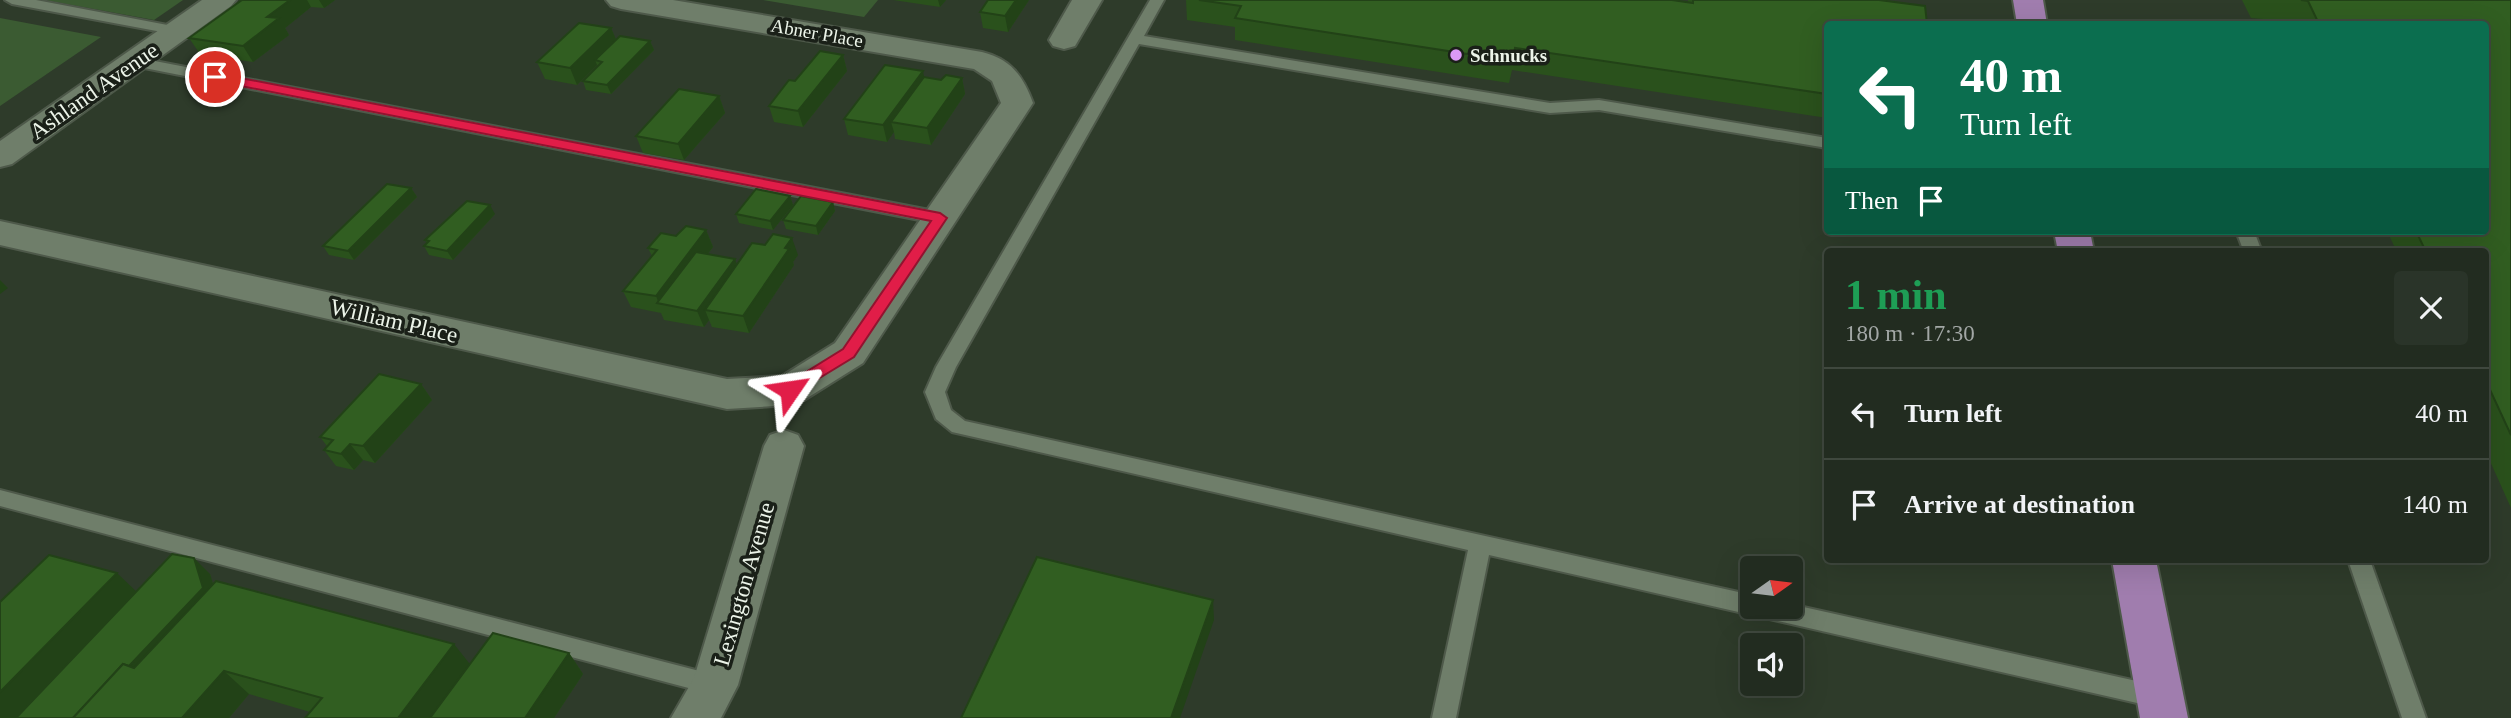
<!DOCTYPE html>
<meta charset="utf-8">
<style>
body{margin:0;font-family:Georgia,serif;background:#2a3429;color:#f1f3f6;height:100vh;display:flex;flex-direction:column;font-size:26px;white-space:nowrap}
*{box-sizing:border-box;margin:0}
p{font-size:23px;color:#a2a7a5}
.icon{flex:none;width:38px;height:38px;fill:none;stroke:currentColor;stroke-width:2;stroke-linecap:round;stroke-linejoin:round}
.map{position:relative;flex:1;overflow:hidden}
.side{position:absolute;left:1824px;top:248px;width:665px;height:315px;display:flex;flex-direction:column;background:#222c20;border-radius:7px;box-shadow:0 7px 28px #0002,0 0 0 2px #3f483e}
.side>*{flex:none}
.top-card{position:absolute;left:1824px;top:21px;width:665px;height:214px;border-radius:7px;box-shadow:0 7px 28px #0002,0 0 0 2px #3f483e;background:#0b6e4f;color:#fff;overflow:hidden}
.needle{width:46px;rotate:76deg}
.controls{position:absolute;left:1740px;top:556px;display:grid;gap:14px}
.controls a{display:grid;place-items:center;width:63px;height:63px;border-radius:7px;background:#222c20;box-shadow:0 7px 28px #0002,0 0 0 2px #3f483e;font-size:35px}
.pin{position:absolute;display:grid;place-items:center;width:60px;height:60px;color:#fff;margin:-30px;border:4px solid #fff;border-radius:50%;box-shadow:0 2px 7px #0007}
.me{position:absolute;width:77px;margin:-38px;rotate:58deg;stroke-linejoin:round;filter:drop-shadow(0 0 5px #0008)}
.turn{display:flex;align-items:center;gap:24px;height:147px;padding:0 21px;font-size:32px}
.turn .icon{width:91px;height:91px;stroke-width:2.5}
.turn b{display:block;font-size:49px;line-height:60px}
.then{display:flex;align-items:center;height:66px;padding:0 21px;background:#0003;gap:14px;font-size:26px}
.round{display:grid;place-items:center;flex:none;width:74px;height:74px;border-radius:7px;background:#2a3429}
.overview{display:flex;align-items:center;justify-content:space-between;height:119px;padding:0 21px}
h1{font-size:42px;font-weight:700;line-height:52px;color:#1e9e55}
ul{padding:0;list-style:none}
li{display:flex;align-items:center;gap:21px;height:91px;padding:0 21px;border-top:2px solid #3f483e}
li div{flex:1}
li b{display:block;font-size:26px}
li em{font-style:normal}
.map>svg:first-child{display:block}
.green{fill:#3b5b32}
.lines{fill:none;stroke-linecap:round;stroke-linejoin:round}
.lane-casing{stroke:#4e594a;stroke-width:4}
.street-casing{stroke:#4e594a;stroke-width:4}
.primary-casing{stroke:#4e594a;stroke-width:4}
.lane{fill:#6f7e6a;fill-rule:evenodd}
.street{fill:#6f7e6a;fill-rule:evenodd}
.primary{fill:#a07dae;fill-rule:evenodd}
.wall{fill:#2a511c}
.shaded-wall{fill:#224217}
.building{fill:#315e21;stroke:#224217;stroke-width:2}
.route{fill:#e11d48;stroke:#92132f;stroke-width:2}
.poi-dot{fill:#db99f5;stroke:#1a2018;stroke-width:2.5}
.labels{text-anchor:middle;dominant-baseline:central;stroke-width:7;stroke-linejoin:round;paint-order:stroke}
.far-street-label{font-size:19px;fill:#ecf4e9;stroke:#1a2018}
.far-poi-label{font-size:19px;font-weight:bold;fill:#ecf4e9;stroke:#1a2018;text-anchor:start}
.street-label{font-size:23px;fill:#ecf4e9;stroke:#1a2018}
</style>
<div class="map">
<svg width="2511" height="718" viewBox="0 0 2511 718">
<rect width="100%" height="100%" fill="#2e3b2a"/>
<g class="green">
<path d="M45 0H183L154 20Z"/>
<path d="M763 0H878L864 17Z"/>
<path d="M0 18 101 37 0 106Z"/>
</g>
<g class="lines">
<defs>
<g id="lane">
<path d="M5 0H36L178 27 185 31 178 35 12 4Z"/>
<path d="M1150 0H1164L1144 36 1550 103 1599 100 1827 138V148L1599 110 1550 113 1139 44 956 367 945 392 951 410 965 421 1752 595V607H1790V604L2159 686 2167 689 2171 697 2167 705 2159 708 1489 555 1456 718H1432L1468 550 952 432 936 419 925 392 936 367Z"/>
<path d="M134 57 940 212 949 218 940 224 129 65 126 62Z"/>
<path d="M2236 231H2254L2262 252H2244Z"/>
<path d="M0 490 715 675 723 678 727 685 723 692 715 695 0 506Z"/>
<path d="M2348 560H2370L2426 718H2402Z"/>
</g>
<g id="street">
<path d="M202 0H236L231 6 12 164 0 167V141Z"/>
<path d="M606 0H673L982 52C1011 59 1023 76 1033 103L863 363 804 400 790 405 727 409 0 245V221L727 379 782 376 835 343 1001 103 992 81 974 69 621 9 611 6Z"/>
<path d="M1072 0H1102L1075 46 1064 49 1053 46 1049 40Z"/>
<path d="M784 430 798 435 804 446 738 685 721 718H671L694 678 764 446 770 435Z"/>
</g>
<g id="primary">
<path d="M2013 0H2043L2047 24H2017Z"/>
<path d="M2054 231H2090L2094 252H2058Z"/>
<path d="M2112 560H2156L2188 718H2140Z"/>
</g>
</defs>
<use href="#lane" class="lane-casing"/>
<use href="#street" class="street-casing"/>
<use href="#primary" class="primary-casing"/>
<use href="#lane" class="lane"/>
<use href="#street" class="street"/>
<use href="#primary" class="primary"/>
</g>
<g class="wall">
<path d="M242 0H335L324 8 311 7 285 28 289 35 253 62 200 54 189 38Z"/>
<path d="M893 0H946L940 7Z"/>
<path d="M988 0H1029L1008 32 983 28 980 12Z"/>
<path d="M1186 0H1672L1688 2V0H1879L1827 24V118L1512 70 1509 83 1235 40V27L1187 20Z"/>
<path d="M2242 0H2511V508L2485 450V252H2397L2387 231H2485V24H2295V22L2251 18Z"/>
<path d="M611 28 616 40 650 41 654 50 611 94 586 90 583 81 598 66 597 65 577 85 545 79 537 62Z"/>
<path d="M843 55 847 71 803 127 774 122 769 106 795 81Z"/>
<path d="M924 77 941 80 962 78 965 94 931 145 895 139 894 132 887 142 848 135 844 119Z"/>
<path d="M719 96 725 113 684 160 643 153 636 136Z"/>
<path d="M411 188 417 197 354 260 329 255 323 246Z"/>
<path d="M790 196 793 205 773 230 739 223 736 214Z"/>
<path d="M833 202 835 211 818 235 786 229 783 220Z"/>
<path d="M495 214 453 260 429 255 424 246 427 243 425 240Z"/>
<path d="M706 230 713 247 708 254 737 264 798 255 793 262 794 265 749 333 712 327 709 320 704 327 664 320 661 313 631 307 623 291 652 256 648 248 676 236Z"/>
<path d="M421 384 432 400 375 463 363 460 354 470 336 466 324 450 327 446 320 437Z"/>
<path d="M210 574 213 584 470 664 569 653 583 674 554 718H305L310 712 249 694 229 718H0Z"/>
</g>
<g class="shaded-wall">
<path d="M290 0H307L311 7 285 28 289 35 253 62 243 46 267 17Z"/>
<path d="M319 0H335L324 8Z"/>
<path d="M938 0H946L940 7Z"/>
<path d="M1016 0H1029L1008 32 1005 16Z"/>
<path d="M611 28 618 44 595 60 597 65 577 85 570 68Z"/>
<path d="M650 41 654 50 611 94 607 85Z"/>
<path d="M843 55 847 71 803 127 798 111Z"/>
<path d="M923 71 926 87 891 122 894 132 887 142 883 125Z"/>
<path d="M962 78 965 94 931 145 927 128Z"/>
<path d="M719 96 725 113 684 160 678 144Z"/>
<path d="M411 188 417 197 354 260 348 251Z"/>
<path d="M790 196 793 205 773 230 770 221Z"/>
<path d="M833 202 835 211 818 235 816 226Z"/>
<path d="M490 205 495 214 453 260 447 251Z"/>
<path d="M706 230 713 247 669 305 659 304 656 296Z"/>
<path d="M792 238 798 255 793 262 794 265 749 333 743 316Z"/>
<path d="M735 259 741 276 705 310 709 320 704 327 697 311Z"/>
<path d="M0 280 8 288 0 294Z"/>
<path d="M421 384 432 400 375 463 363 446Z"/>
<path d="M350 444 363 460 354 470 341 454Z"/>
<path d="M194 558 210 574 219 604 80 718Z"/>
<path d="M117 573 139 594 20 718H0V692Z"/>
<path d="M1213 600 1214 620 1180 718H1171Z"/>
<path d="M454 644 473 668 436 718H398Z"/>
<path d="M569 653 583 674 554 718H525Z"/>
<path d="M224 671 249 694 229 718H182Z"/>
</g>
<g class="building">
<path d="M242 0H290L267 17 279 18 243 46 189 38Z"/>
<path d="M988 0H1016L1005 16 980 12Z"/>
<path d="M1199 0H1672L1693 3V0H1879L1925 6 1927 24H1827V94L1515 48 1513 61 1235 18 1241 6Z"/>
<path d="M2301 0H2511V435L2485 379V252H2426L2416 231H2485V24H2319L2308 1Z"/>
<path d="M579 23 611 28 570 68 537 62Z"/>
<path d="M620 36 650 41 607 85 583 81 602 62 595 60Z"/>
<path d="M820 51 843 55 798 111 769 106 789 80 795 81Z"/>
<path d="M885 65 923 71 883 125 844 119Z"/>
<path d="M946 75 962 78 927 128 891 122 924 77 941 80Z"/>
<path d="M679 89 719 96 678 144 636 136Z"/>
<path d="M387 184 411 188 348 251 323 246Z"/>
<path d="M756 189 790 196 770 221 736 214Z"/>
<path d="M801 196 833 202 816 226 783 220Z"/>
<path d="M467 201 490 205 447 251 424 246 429 241 425 240Z"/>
<path d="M686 226 706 230 656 296 623 291 657 250 648 248 661 233 676 236Z"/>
<path d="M773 234 792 238 785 248 789 249 743 316 705 310 752 243 765 245Z"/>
<path d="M696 252 735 259 697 311 657 303Z"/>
<path d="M379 374 421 384 363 446 350 444 341 454 324 450 333 440 320 437Z"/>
<path d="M172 554 194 558 203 588 129 666 123 664 73 718H16Z"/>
<path d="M49 555 117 573 0 692V602Z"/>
<path d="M1037 557 1213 600 1171 718H961Z"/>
<path d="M216 581 454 644 398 718H305L322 698 224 671 182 718H73L123 664 134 668Z"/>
<path d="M493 633 569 653 525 718H430Z"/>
</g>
<path class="route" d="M215 73 940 213 947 218 854 357 790 396 785 394 782 390 785 385 843 349 931 221 210 80 208 77Z"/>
<circle class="poi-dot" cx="1456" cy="55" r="7"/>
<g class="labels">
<g class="far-street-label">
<text transform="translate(817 33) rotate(10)">Abner Place</text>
</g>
<g class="far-poi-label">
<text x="1470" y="55">Schnucks</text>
</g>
<g class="street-label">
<text transform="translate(94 91) rotate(-35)">Ashland Avenue</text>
<text transform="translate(394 321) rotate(13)">William Place</text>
<text transform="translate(744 584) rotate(-74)">Lexington Avenue</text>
</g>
</g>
</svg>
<div class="controls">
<a><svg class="needle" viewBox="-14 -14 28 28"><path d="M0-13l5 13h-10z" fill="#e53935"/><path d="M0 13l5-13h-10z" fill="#a2a7a5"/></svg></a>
<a><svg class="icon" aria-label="sound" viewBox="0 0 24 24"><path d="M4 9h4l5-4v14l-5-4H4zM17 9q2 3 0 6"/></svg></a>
</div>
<div class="pin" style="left:215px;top:77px;background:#d93025"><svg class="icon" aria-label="arrive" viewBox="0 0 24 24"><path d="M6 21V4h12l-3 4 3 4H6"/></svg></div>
<svg class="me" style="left:790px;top:390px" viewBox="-20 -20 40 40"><path d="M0-17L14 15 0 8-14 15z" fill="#e11d48" stroke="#fff" stroke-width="4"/></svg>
<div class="top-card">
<div class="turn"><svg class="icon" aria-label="left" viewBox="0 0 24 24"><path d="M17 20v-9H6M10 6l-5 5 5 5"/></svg><div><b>40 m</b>Turn left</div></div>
<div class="then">Then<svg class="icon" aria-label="arrive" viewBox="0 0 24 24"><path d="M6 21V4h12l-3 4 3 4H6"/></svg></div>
</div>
<section class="side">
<div class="overview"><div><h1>1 min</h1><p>180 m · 17:30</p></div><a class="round"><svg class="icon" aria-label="close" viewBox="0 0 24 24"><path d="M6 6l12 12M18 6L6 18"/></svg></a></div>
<ul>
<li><svg class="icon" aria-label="left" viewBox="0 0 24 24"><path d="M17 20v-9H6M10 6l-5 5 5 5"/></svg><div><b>Turn left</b></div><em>40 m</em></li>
<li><svg class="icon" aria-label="arrive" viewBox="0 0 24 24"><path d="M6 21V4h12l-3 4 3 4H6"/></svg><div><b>Arrive at destination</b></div><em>140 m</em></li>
</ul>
</section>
</div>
